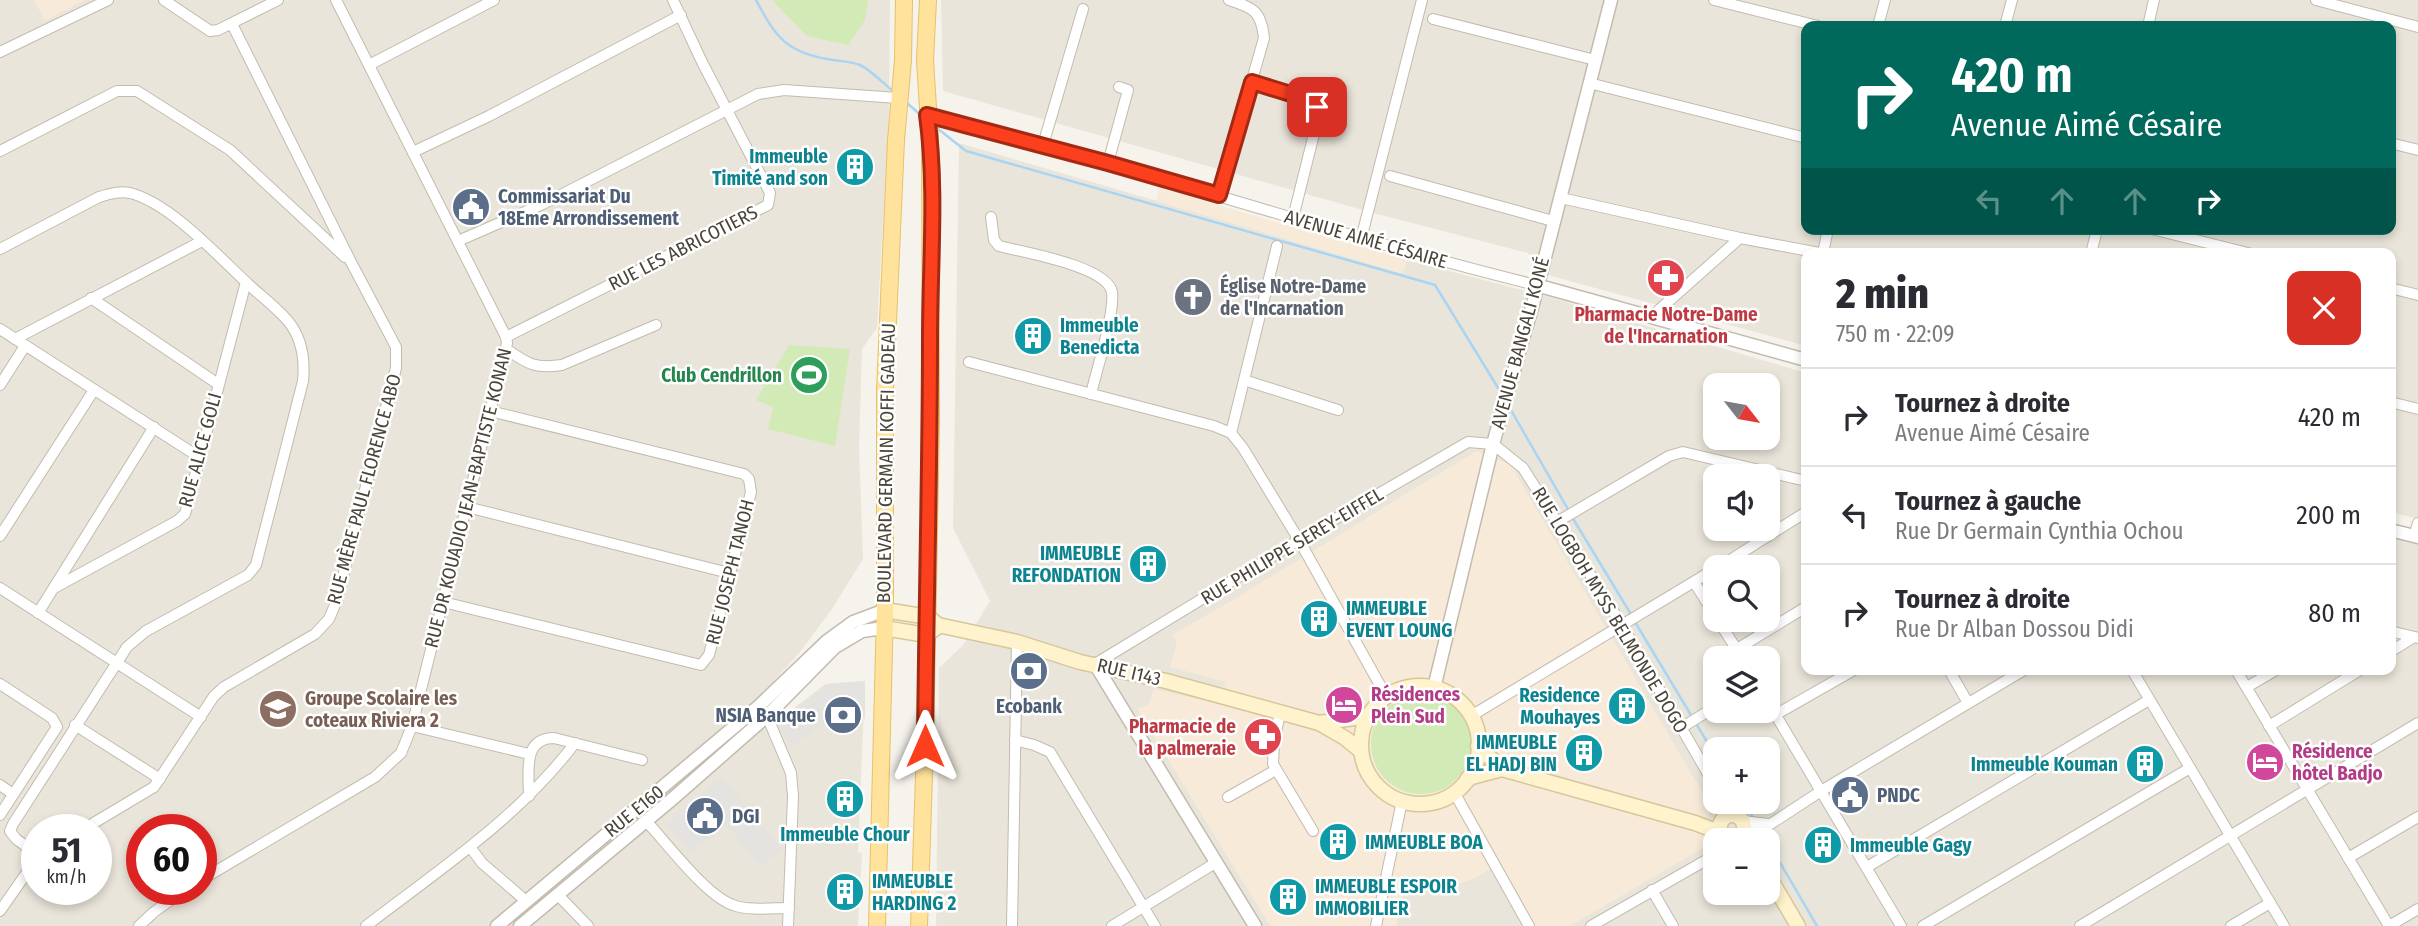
<!DOCTYPE html>
<html lang="fr">
<meta charset="utf-8">
<style>
body{margin:0;font-family:"Fira Sans Condensed",sans-serif;background:#f7f7f7;color:#2b2b33;height:100vh;display:flex;flex-direction:column;font-size:26px;white-space:nowrap}
*{box-sizing:border-box;margin:0}
p{font-size:23px;color:#7c7c81}
.icon{flex:none;width:38px;height:38px;fill:none;stroke:currentColor;stroke-width:2;stroke-linecap:round;stroke-linejoin:round}
.map{position:relative;flex:1;overflow:hidden}
.details{position:absolute;left:1801px;top:248px;width:595px;height:427px;display:flex;flex-direction:column;background:#fff;border-radius:14px;box-shadow:0 4px 10px #0003}
.details>*{flex:none}
.top-card{position:absolute;left:1801px;top:21px;width:595px;height:214px;border-radius:14px;box-shadow:0 4px 10px #0003;background:#00695c;color:#fff;overflow:hidden}
.needle{width:46px;rotate:121deg}
.tools{position:absolute;left:1703px;top:373px;display:grid;gap:14px}
.tools a{display:grid;place-items:center;width:77px;height:77px;border-radius:14px;background:#fff;box-shadow:0 4px 10px #0003;font-size:35px}
.speed{position:absolute;left:21px;top:814px;display:flex;gap:14px;font-size:35px;font-weight:700;text-align:center}
.speed>*{display:grid;place-content:center;width:91px;height:91px;border-radius:50%;background:#fff;box-shadow:0 4px 10px #0003;line-height:1}
.speed small{font-size:18px;font-weight:400}
.speed .limit{border:10px solid #d22;background:#fff;color:#111}
.pin{position:absolute;display:grid;place-items:center;width:60px;height:60px;color:#fff;margin:-30px;border-radius:14px;box-shadow:0 4px 10px #0006}
.me{position:absolute;width:77px;margin:-38px;rotate:0deg;stroke-linejoin:round;filter:drop-shadow(0 0 5px #0008)}
.turn{display:flex;align-items:center;gap:24px;height:147px;padding:0 35px;font-size:32px}
.turn .icon{width:91px;height:91px;stroke-width:2.5}
.turn b{display:block;font-size:49px;line-height:60px}
.lanes{display:flex;align-items:center;height:66px;padding:0 35px;background:#0003;justify-content:center;gap:35px;direction:ltr}
.lanes .off{opacity:.35}
.round{display:grid;place-items:center;flex:none;width:74px;height:74px;border-radius:14px;background:#f7f7f7}
.headline{display:flex;align-items:center;justify-content:space-between;height:119px;padding:0 35px}
h1{font-size:42px;font-weight:800;line-height:52px}
ul{padding:0;list-style:none}
li{display:flex;align-items:center;gap:21px;height:98px;padding:0 35px;border-top:2px solid #e1e1e2}
li div{flex:1}
li b{display:block;font-size:26px}
li em{font-style:normal}
.map>svg:first-child{display:block}
.residential{fill:#eae5da;fill-rule:evenodd}
.commercial{fill:#f7ead8}
.green{fill:#d2eab5}
.parking{fill:#e5e3e0}
.lines{fill:none;stroke-linecap:round;stroke-linejoin:round}
.stream{stroke:#a9d4f2;stroke-width:2.5}
.minor-casing{stroke:#c2bbae;stroke-width:12}
.tertiary-casing{stroke:#c2bbae;stroke-width:15}
.secondary-casing{stroke:#d6c79b;stroke-width:17}
.primary-casing{stroke:#e6c16a;stroke-width:18}
.minor{stroke:#fff;stroke-width:10}
.tertiary{stroke:#fff;stroke-width:12}
.secondary{stroke:#fff3cd;stroke-width:14}
.primary{stroke:#ffe39c;stroke-width:16}
.route-casing{stroke:#a42913;stroke-width:18}
.route{stroke:#fc3f1d;stroke-width:12}
.labels{text-anchor:middle;dominant-baseline:central;stroke-width:5;stroke-linejoin:round;paint-order:stroke}
.culture-label{font-size:19px;font-weight:bold;fill:#0d838f;stroke:#fff;text-anchor:start}
.service-label{font-size:19px;font-weight:bold;fill:#4e5e75;stroke:#fff;text-anchor:start}
.street-label{font-size:19px;fill:#4b4439;stroke:#fff}
.worship-label{font-size:19px;font-weight:bold;fill:#5b616d;stroke:#fff;text-anchor:start}
.health-label{font-size:19px;font-weight:bold;fill:#be3a42;stroke:#fff}
.leisure-label{font-size:19px;font-weight:bold;fill:#27864d;stroke:#fff;text-anchor:end}
.hotel-label{font-size:19px;font-weight:bold;fill:#b23c85;stroke:#fff;text-anchor:start}
.education-label{font-size:19px;font-weight:bold;fill:#785e54;stroke:#fff;text-anchor:start}
</style>
<div class="map">
<svg width="2418" height="926" viewBox="0 0 2418 926">
<rect width="100%" height="100%" fill="#f6f3ec"/>
<g class="residential">
<path d="M0 0H890L889 113 877 328 862 349 859 447 863 559 832 609 800 652 768 688 786 714 826 684 865 681 858 852 862 853 858 926H0ZM37 830H96V889H37ZM142 830H201V889H142Z"/>
<path d="M941 0H2418V519L2391 512 2390 254H1806V346L1548 275 1528 253 1377 214 943 91ZM1806 26H2390V229H1806Z"/>
<path d="M959 143 1402 273 1407 260 1549 297 1806 373V670H2390L2391 536 2418 544V926H936L939 668 963 645 990 601 953 528ZM1715 385H1768V438H1715ZM1715 476H1768V528H1715ZM1715 567H1768V620H1715ZM1715 658H1768V710H1715ZM1715 749H1768V802H1715ZM1715 840H1768V892H1715Z"/>
</g>
<g class="commercial">
<path d="M34 0H85L45 21Z"/>
<path d="M1159 188 1407 260 1403 273 1156 201Z"/>
<path d="M1476 451 1510 464 1708 802 1710 844 1570 926H1524L1491 869 1473 879 1445 888 1405 886 1396 926H1270L1137 709 1149 704 1154 689 1212 702 1226 682 1170 667 1177 644 1172 635 1236 598Z"/>
</g>
<g class="green">
<path d="M772 0H868L865 20 848 45 807 36Z"/>
<path d="M789 345 850 349 835 446 768 429 773 407 756 400Z"/>
<circle cx="1421" cy="744" r="50"/>
</g>
<g class="parking">
<path d="M865 681V719L843 707 793 746 776 724 826 684Z"/>
<path d="M722 777 782 849 761 867 726 825 691 854 666 824Z"/>
</g>
<g class="lines">
<g class="stream">
<path d="M756 0C775 36 786 52 827 59 837 61 850 61 860 65 871 70 884 84 894 92"/>
<path d="M907 103 923 117"/>
<path d="M937 128 966 151 1435 285 1503 396"/>
<path d="M1508 405 1569 511"/>
<path d="M1572 517 1632 616"/>
<path d="M1635 622 1715 755"/>
<path d="M1743 802 1754 819"/>
<path d="M1768 842 1817 926"/>
</g>
<defs>
<g id="minor">
<path d="M164 0 210 31 218 30 278 0"/>
<path d="M1714 0 1818 26"/>
<path d="M2316 0 2418 27"/>
<path d="M1433 19 1595 60"/>
<path d="M1878 26 1885 0"/>
<path d="M2005 26 2012 0"/>
<path d="M2148 26 2154 0"/>
<path d="M0 52 108 0"/>
<path d="M369 65 494 0"/>
<path d="M1252 82 1310 101 1317 107 1318 118 1293 218"/>
<path d="M1589 83 1806 138"/>
<path d="M927 115C1132 165 1332 235 1536 285"/>
<path d="M2390 143 2418 150"/>
<path d="M1043 145 1083 9"/>
<path d="M0 151 117 91H137L230 150 345 257"/>
<path d="M413 152 489 116 681 15"/>
<path d="M1108 163 1128 90 1119 87"/>
<path d="M1390 176 1553 221"/>
<path d="M1219 195 1264 38C1261 10 1253 8 1229 0"/>
<path d="M1561 198 1740 238 1825 254"/>
<path d="M991 217 994 240 999 246C1022 252 1107 266 1112 292 1115 313 1096 372 1091 394"/>
<path d="M2152 229 2252 254"/>
<path d="M1361 239 1422 0"/>
<path d="M458 241 543 204 758 94 784 90 898 98"/>
<path d="M0 249 99 197C109 194 119 191 130 193 170 203 218 256 248 284 261 296 276 307 288 321 302 338 305 360 303 381L256 565 248 575 146 631 127 647 13 824 10 831 16 839 37 854"/>
<path d="M1823 253 1828 229"/>
<path d="M2091 254 2097 229"/>
<path d="M2390 288 2418 295"/>
<path d="M91 298 218 384"/>
<path d="M1651 317 1740 238"/>
<path d="M0 329 199 457"/>
<path d="M506 337 768 205 770 193 702 62 673 0"/>
<path d="M15 339 202 241"/>
<path d="M506 349C528 364 535 369 562 365L656 325"/>
<path d="M969 362 1214 426 1231 433 1243 448 1299 540 1386 696"/>
<path d="M1244 380 1338 410"/>
<path d="M0 385 25 346"/>
<path d="M2390 402 2418 409"/>
<path d="M1231 433 1277 246"/>
<path d="M467 507 729 573"/>
<path d="M1557 522 1669 456 1683 452 1806 481"/>
<path d="M0 536 94 390"/>
<path d="M2414 536 2418 523"/>
<path d="M1719 567 1806 512"/>
<path d="M1694 582 1715 615"/>
<path d="M0 588 201 717"/>
<path d="M54 588 177 521 185 514 246 282"/>
<path d="M443 602 701 665 709 655 751 492 749 479 744 474 490 411"/>
<path d="M38 613 154 427"/>
<path d="M1718 620 1742 658"/>
<path d="M2390 631 2418 638"/>
<path d="M1737 649 1806 607"/>
<path d="M2390 652 2414 637"/>
<path d="M1095 664 1299 540 1468 442 1493 444 1523 468 1622 625 1715 786"/>
<path d="M1949 670 1968 703"/>
<path d="M2132 670 2284 926"/>
<path d="M2236 670 2389 926"/>
<path d="M0 684 52 718 57 727 0 815"/>
<path d="M2247 687 2276 670"/>
<path d="M1768 702 1901 926"/>
<path d="M1280 713 1274 742 1273 764 1313 831"/>
<path d="M1775 715 1854 670"/>
<path d="M767 716 791 773 793 796 788 926"/>
<path d="M1471 716 1715 569"/>
<path d="M75 725 160 779"/>
<path d="M412 726 529 754"/>
<path d="M2269 726 2360 670"/>
<path d="M1681 728 1715 707"/>
<path d="M1015 740 1034 745 1050 752 1155 926"/>
<path d="M0 785 13 794"/>
<path d="M1454 792 1529 926"/>
<path d="M529 796C529 773 522 738 554 738L642 760"/>
<path d="M1228 797 1276 770"/>
<path d="M1722 802 1724 817"/>
<path d="M1725 802 1737 815"/>
<path d="M646 821C667 843 706 896 733 905 749 911 772 908 789 908"/>
<path d="M1743 821 1768 824"/>
<path d="M82 830 154 787 214 696 224 687 315 634 329 619 337 600 396 368V347L351 262 232 24"/>
<path d="M1743 833 1763 829 1821 791 2024 670"/>
<path d="M1735 840 1736 839"/>
<path d="M470 847 482 863 526 901"/>
<path d="M2348 858 2418 817"/>
<path d="M1867 867 2149 700"/>
<path d="M201 880 375 777 401 753 412 726 507 343 506 337 336 0"/>
<path d="M1652 890 1673 926"/>
<path d="M557 894 588 926"/>
<path d="M0 911 37 858"/>
<path d="M139 926 154 912 186 889"/>
<path d="M366 926C439 870 519 817 575 743"/>
<path d="M1012 926 1017 642"/>
<path d="M1112 926 1217 862"/>
<path d="M1376 926 1402 801"/>
<path d="M1591 926 1715 855"/>
<path d="M1923 926 2190 768"/>
<path d="M2080 926 2418 723"/>
<path d="M2231 926 2270 903"/>
<path d="M2389 926 2418 909"/>
</g>
<g id="tertiary">
<path d="M1536 285 1806 360"/>
<path d="M2390 530 2418 537"/>
<path d="M1095 664 1255 926"/>
<path d="M1434 688 1493 444 1533 304 1611 0"/>
<path d="M497 926 759 706 827 641 853 622 885 610"/>
<path d="M520 926 670 801 767 716 835 647 862 631 884 628"/>
</g>
<g id="secondary">
<path d="M885 610 928 617 938 625 1017 642 1080 662 1166 681 1319 723 1345 738 1361 751"/>
<path d="M884 628 926 635 936 628"/>
<circle cx="1420" cy="745" r="59"/>
<path d="M1319 723 1369 716"/>
<path d="M1478 746 1502 769 1695 823 1721 833"/>
<path d="M1468 778 1502 769"/>
<circle cx="1732" cy="827" r="12"/>
<path d="M1768 875 1798 926"/>
</g>
<g id="primary">
<path d="M877 926 885 610V390L896 140 903 60 904 0"/>
<path d="M919 926 925 746 931 423 930 140 925 60 928 0"/>
</g>
</defs>
<use href="#minor" class="minor-casing"/>
<use href="#tertiary" class="tertiary-casing"/>
<use href="#secondary" class="secondary-casing"/>
<use href="#primary" class="primary-casing"/>
<use href="#minor" class="minor"/>
<use href="#tertiary" class="tertiary"/>
<use href="#secondary" class="secondary"/>
<use href="#primary" class="primary"/>
</g>
<g class="lines">
<defs>
<path id="route" d="M925 746C926 610 930 474 930 338 930 264 937 188 927 115L1108 163 1219 195 1252 82 1310 100 1317 107"/>
</defs>
<use href="#route" class="route-casing"/>
<use href="#route" class="route"/>
</g>
<defs>
<symbol id="building-disc" viewBox="-11 -11 22 22"><circle r="9.5" fill="#0f9aa8" stroke="#fff"/><path d="M-4-6H4V6H1V3H-1V6H-4ZM-2.5-4.3h1.7v1.8h-1.7ZM.8-4.3h1.7v1.8H.8ZM-2.5-1h1.7V.8h-1.7ZM.8-1h1.7V.8H.8Z" fill="#fff"/></symbol>
<symbol id="civic-disc" viewBox="-11 -11 22 22"><circle r="9.5" fill="#5c6f8a" stroke="#fff"/><path d="M-.6-6.5H3V-4.5H.6V-3L4-1V1h2V6H-6V1h2V-1L-.6-3ZM-1.2 2.5V6h2.4V2.5Z" fill="#fff"/></symbol>
<symbol id="pharmacy-disc" viewBox="-11 -11 22 22"><circle r="9.5" fill="#e0444e" stroke="#fff"/><path d="M-2-6h4v4h4v4h-4v4h-4v-4h-4v-4h4Z" fill="#fff"/></symbol>
<symbol id="church-disc" viewBox="-11 -11 22 22"><circle r="9.5" fill="#6b7280" stroke="#fff"/><path d="M-1.2-6h2.4v3.5h3.3v2.4h-3.3V6h-2.4V-.1h-3.3v-2.4h3.3Z" fill="#fff"/></symbol>
<symbol id="stadium-disc" viewBox="-11 -11 22 22"><circle r="9.5" fill="#2e9e5b" stroke="#fff"/><path d="M0-5a6.5 5 0 1 0 0 10a6.5 5 0 1 0 0-10ZM-3.5-1.8h7v3.6h-7Z" fill="#fff"/></symbol>
<symbol id="bank-disc" viewBox="-11 -11 22 22"><circle r="9.5" fill="#5c6f8a" stroke="#fff"/><path d="M-6-4H6V4H-6ZM0-2.3a2.3 2.3 0 1 0 0 4.6a2.3 2.3 0 1 0 0-4.6Z" fill="#fff"/></symbol>
<symbol id="hotel-disc" viewBox="-11 -11 22 22"><circle r="9.5" fill="#d1479c" stroke="#fff"/><path d="M-6-4.5h1.5V1H6V5H4.5V3h-9V5H-6ZM-4 0a1.8 1.8 0 1 1 3.6 0ZM.5 0V-2.5h3Q6-2.5 6 0Z" fill="#fff"/></symbol>
<symbol id="school-disc" viewBox="-11 -11 22 22"><circle r="9.5" fill="#8d6e63" stroke="#fff"/><path d="M0-5L7-2L0 1L-7-2ZM-4 1L0 2.5L4 1V4Q0 6-4 4Z" fill="#fff"/></symbol>
</defs>
<g fill-rule="evenodd">
<use href="#building-disc" x="833" y="145" width="44" height="44"/>
<use href="#civic-disc" x="449" y="185" width="44" height="44"/>
<use href="#pharmacy-disc" x="1644" y="256" width="44" height="44"/>
<use href="#church-disc" x="1171" y="275" width="44" height="44"/>
<use href="#building-disc" x="1011" y="314" width="44" height="44"/>
<use href="#stadium-disc" x="787" y="353" width="44" height="44"/>
<use href="#building-disc" x="1126" y="542" width="44" height="44"/>
<use href="#building-disc" x="1297" y="597" width="44" height="44"/>
<use href="#bank-disc" x="1007" y="649" width="44" height="44"/>
<use href="#hotel-disc" x="1322" y="683" width="44" height="44"/>
<use href="#building-disc" x="1605" y="684" width="44" height="44"/>
<use href="#school-disc" x="256" y="687" width="44" height="44"/>
<use href="#bank-disc" x="821" y="693" width="44" height="44"/>
<use href="#pharmacy-disc" x="1241" y="715" width="44" height="44"/>
<use href="#building-disc" x="1562" y="731" width="44" height="44"/>
<use href="#hotel-disc" x="2243" y="740" width="44" height="44"/>
<use href="#building-disc" x="2123" y="742" width="44" height="44"/>
<use href="#civic-disc" x="1828" y="773" width="44" height="44"/>
<use href="#building-disc" x="823" y="777" width="44" height="44"/>
<use href="#civic-disc" x="683" y="794" width="44" height="44"/>
<use href="#building-disc" x="1316" y="820" width="44" height="44"/>
<use href="#building-disc" x="1801" y="823" width="44" height="44"/>
<use href="#building-disc" x="823" y="870" width="44" height="44"/>
<use href="#building-disc" x="1266" y="875" width="44" height="44"/>
</g>
<g class="labels">
<g class="culture-label">
<text x="828" y="156" text-anchor="end">Immeuble<tspan x="828" dy="22">Timité and son</tspan></text>
<text x="1060" y="325">Immeuble<tspan x="1060" dy="22">Benedicta</tspan></text>
<text x="1121" y="553" text-anchor="end">IMMEUBLE<tspan x="1121" dy="22">REFONDATION</tspan></text>
<text x="1346" y="608">IMMEUBLE<tspan x="1346" dy="22">EVENT LOUNG</tspan></text>
<text x="1600" y="695" text-anchor="end">Residence<tspan x="1600" dy="22">Mouhayes</tspan></text>
<text x="1557" y="742" text-anchor="end">IMMEUBLE<tspan x="1557" dy="22">EL HADJ BIN</tspan></text>
<text x="2118" y="764" text-anchor="end">Immeuble Kouman</text>
<text x="845" y="834" text-anchor="middle">Immeuble Chour</text>
<text x="1365" y="842">IMMEUBLE BOA</text>
<text x="1850" y="845">Immeuble Gagy</text>
<text x="872" y="881">IMMEUBLE<tspan x="872" dy="22">HARDING 2</tspan></text>
<text x="1315" y="886">IMMEUBLE ESPOIR<tspan x="1315" dy="22">IMMOBILIER</tspan></text>
</g>
<g class="service-label">
<text x="498" y="196">Commissariat Du<tspan x="498" dy="22">18Eme Arrondissement</tspan></text>
<text x="1029" y="706" text-anchor="middle">Ecobank</text>
<text x="816" y="715" text-anchor="end">NSIA Banque</text>
<text x="1877" y="795">PNDC</text>
<text x="732" y="816">DGI</text>
</g>
<g class="street-label">
<text transform="translate(1366 239) rotate(16)">AVENUE AIMÉ CÉSAIRE</text>
<text transform="translate(683 248) rotate(-27)">RUE LES ABRICOTIERS</text>
<text transform="translate(1520 343) rotate(-75)">AVENUE BANGALI KONÉ</text>
<text transform="translate(200 450) rotate(-75)">RUE ALICE GOLI</text>
<text transform="translate(886 463) rotate(-89)">BOULEVARD GERMAIN KOFFI GADEAU</text>
<text transform="translate(364 489) rotate(-75)">RUE MÈRE PAUL FLORENCE ABO</text>
<text transform="translate(468 498) rotate(-76)">RUE DR KOUADIO JEAN-BAPTISTE KONAN</text>
<text transform="translate(1292 546) rotate(-31)">RUE PHILIPPE SEREY-EIFFEL</text>
<text transform="translate(730 572) rotate(-76)">RUE JOSEPH TANOH</text>
<text transform="translate(1610 610) rotate(59)">RUE LOGBOH MYSS BELMONDE DOGO</text>
<text transform="translate(1129 672) rotate(13)">RUE I143</text>
<text transform="translate(634 811) rotate(-39)">RUE E160</text>
</g>
<g class="worship-label">
<text x="1220" y="286">Église Notre-Dame<tspan x="1220" dy="22">de l'Incarnation</tspan></text>
</g>
<g class="health-label">
<text x="1666" y="314">Pharmacie Notre-Dame<tspan x="1666" dy="22">de l'Incarnation</tspan></text>
<text x="1236" y="726" text-anchor="end">Pharmacie de<tspan x="1236" dy="22">la palmeraie</tspan></text>
</g>
<g class="leisure-label">
<text x="782" y="375">Club Cendrillon</text>
</g>
<g class="hotel-label">
<text x="1371" y="694">Résidences<tspan x="1371" dy="22">Plein Sud</tspan></text>
<text x="2292" y="751">Résidence<tspan x="2292" dy="22">hôtel Badjo</tspan></text>
</g>
<g class="education-label">
<text x="305" y="698">Groupe Scolaire les<tspan x="305" dy="22">coteaux Riviera 2</tspan></text>
</g>
</g>
</svg>
<div class="tools">
<a><svg class="needle" viewBox="-14 -14 28 28"><path d="M0-13l5 13h-10z" fill="#e53935"/><path d="M0 13l5-13h-10z" fill="#7c7c81"/></svg></a>
<a><svg class="icon" aria-label="sound" viewBox="0 0 24 24"><path d="M4 9h4l5-4v14l-5-4H4zM17 9q2 3 0 6"/></svg></a>
<a><svg class="icon" aria-label="search" viewBox="0 0 24 24"><circle cx="10" cy="10" r="6"/><path d="M15 15l6 6"/></svg></a>
<a><svg class="icon" aria-label="layers" viewBox="0 0 24 24"><path d="M12 4l9 5-9 5-9-5zM3 14l9 5 9-5"/></svg></a>
<a>+</a>
<a>−</a>
</div>
<div class="speed"><div>51<small>km/h</small></div><div class="limit">60</div></div>
<div class="pin" style="left:1317px;top:107px;background:#d93025"><svg class="icon" aria-label="arrive" viewBox="0 0 24 24"><path d="M6 21V4h12l-3 4 3 4H6"/></svg></div>
<svg class="me" style="left:925px;top:746px" viewBox="-20 -20 40 40"><path d="M0-17L14 15 0 8-14 15z" fill="#fc3f1d" stroke="#fff" stroke-width="4"/></svg>
<div class="top-card">
<div class="turn"><svg class="icon" aria-label="right" viewBox="0 0 24 24"><path d="M7 20v-9h11M14 6l5 5-5 5"/></svg><div><b>420 m</b>Avenue Aimé Césaire</div></div>
<div class="lanes"><svg class="icon off" aria-label="left" viewBox="0 0 24 24"><path d="M17 20v-9H6M10 6l-5 5 5 5"/></svg><svg class="icon off" aria-label="ahead" viewBox="0 0 24 24"><path d="M12 20V5M6 11l6-6 6 6"/></svg><svg class="icon off" aria-label="ahead" viewBox="0 0 24 24"><path d="M12 20V5M6 11l6-6 6 6"/></svg><svg class="icon" aria-label="right" viewBox="0 0 24 24"><path d="M7 20v-9h11M14 6l5 5-5 5"/></svg></div>
</div>
<section class="details">
<div class="headline"><div><h1>2 min</h1><p>750 m · 22:09</p></div><a class="round" style="background:#d93025;color:#fff"><svg class="icon" aria-label="close" viewBox="0 0 24 24"><path d="M6 6l12 12M18 6L6 18"/></svg></a></div>
<ul>
<li><svg class="icon" aria-label="right" viewBox="0 0 24 24"><path d="M7 20v-9h11M14 6l5 5-5 5"/></svg><div><b>Tournez à droite</b><p>Avenue Aimé Césaire</p></div><em>420 m</em></li>
<li><svg class="icon" aria-label="left" viewBox="0 0 24 24"><path d="M17 20v-9H6M10 6l-5 5 5 5"/></svg><div><b>Tournez à gauche</b><p>Rue Dr Germain Cynthia Ochou</p></div><em>200 m</em></li>
<li><svg class="icon" aria-label="right" viewBox="0 0 24 24"><path d="M7 20v-9h11M14 6l5 5-5 5"/></svg><div><b>Tournez à droite</b><p>Rue Dr Alban Dossou Didi</p></div><em>80 m</em></li>
</ul>
</section>
</div>
